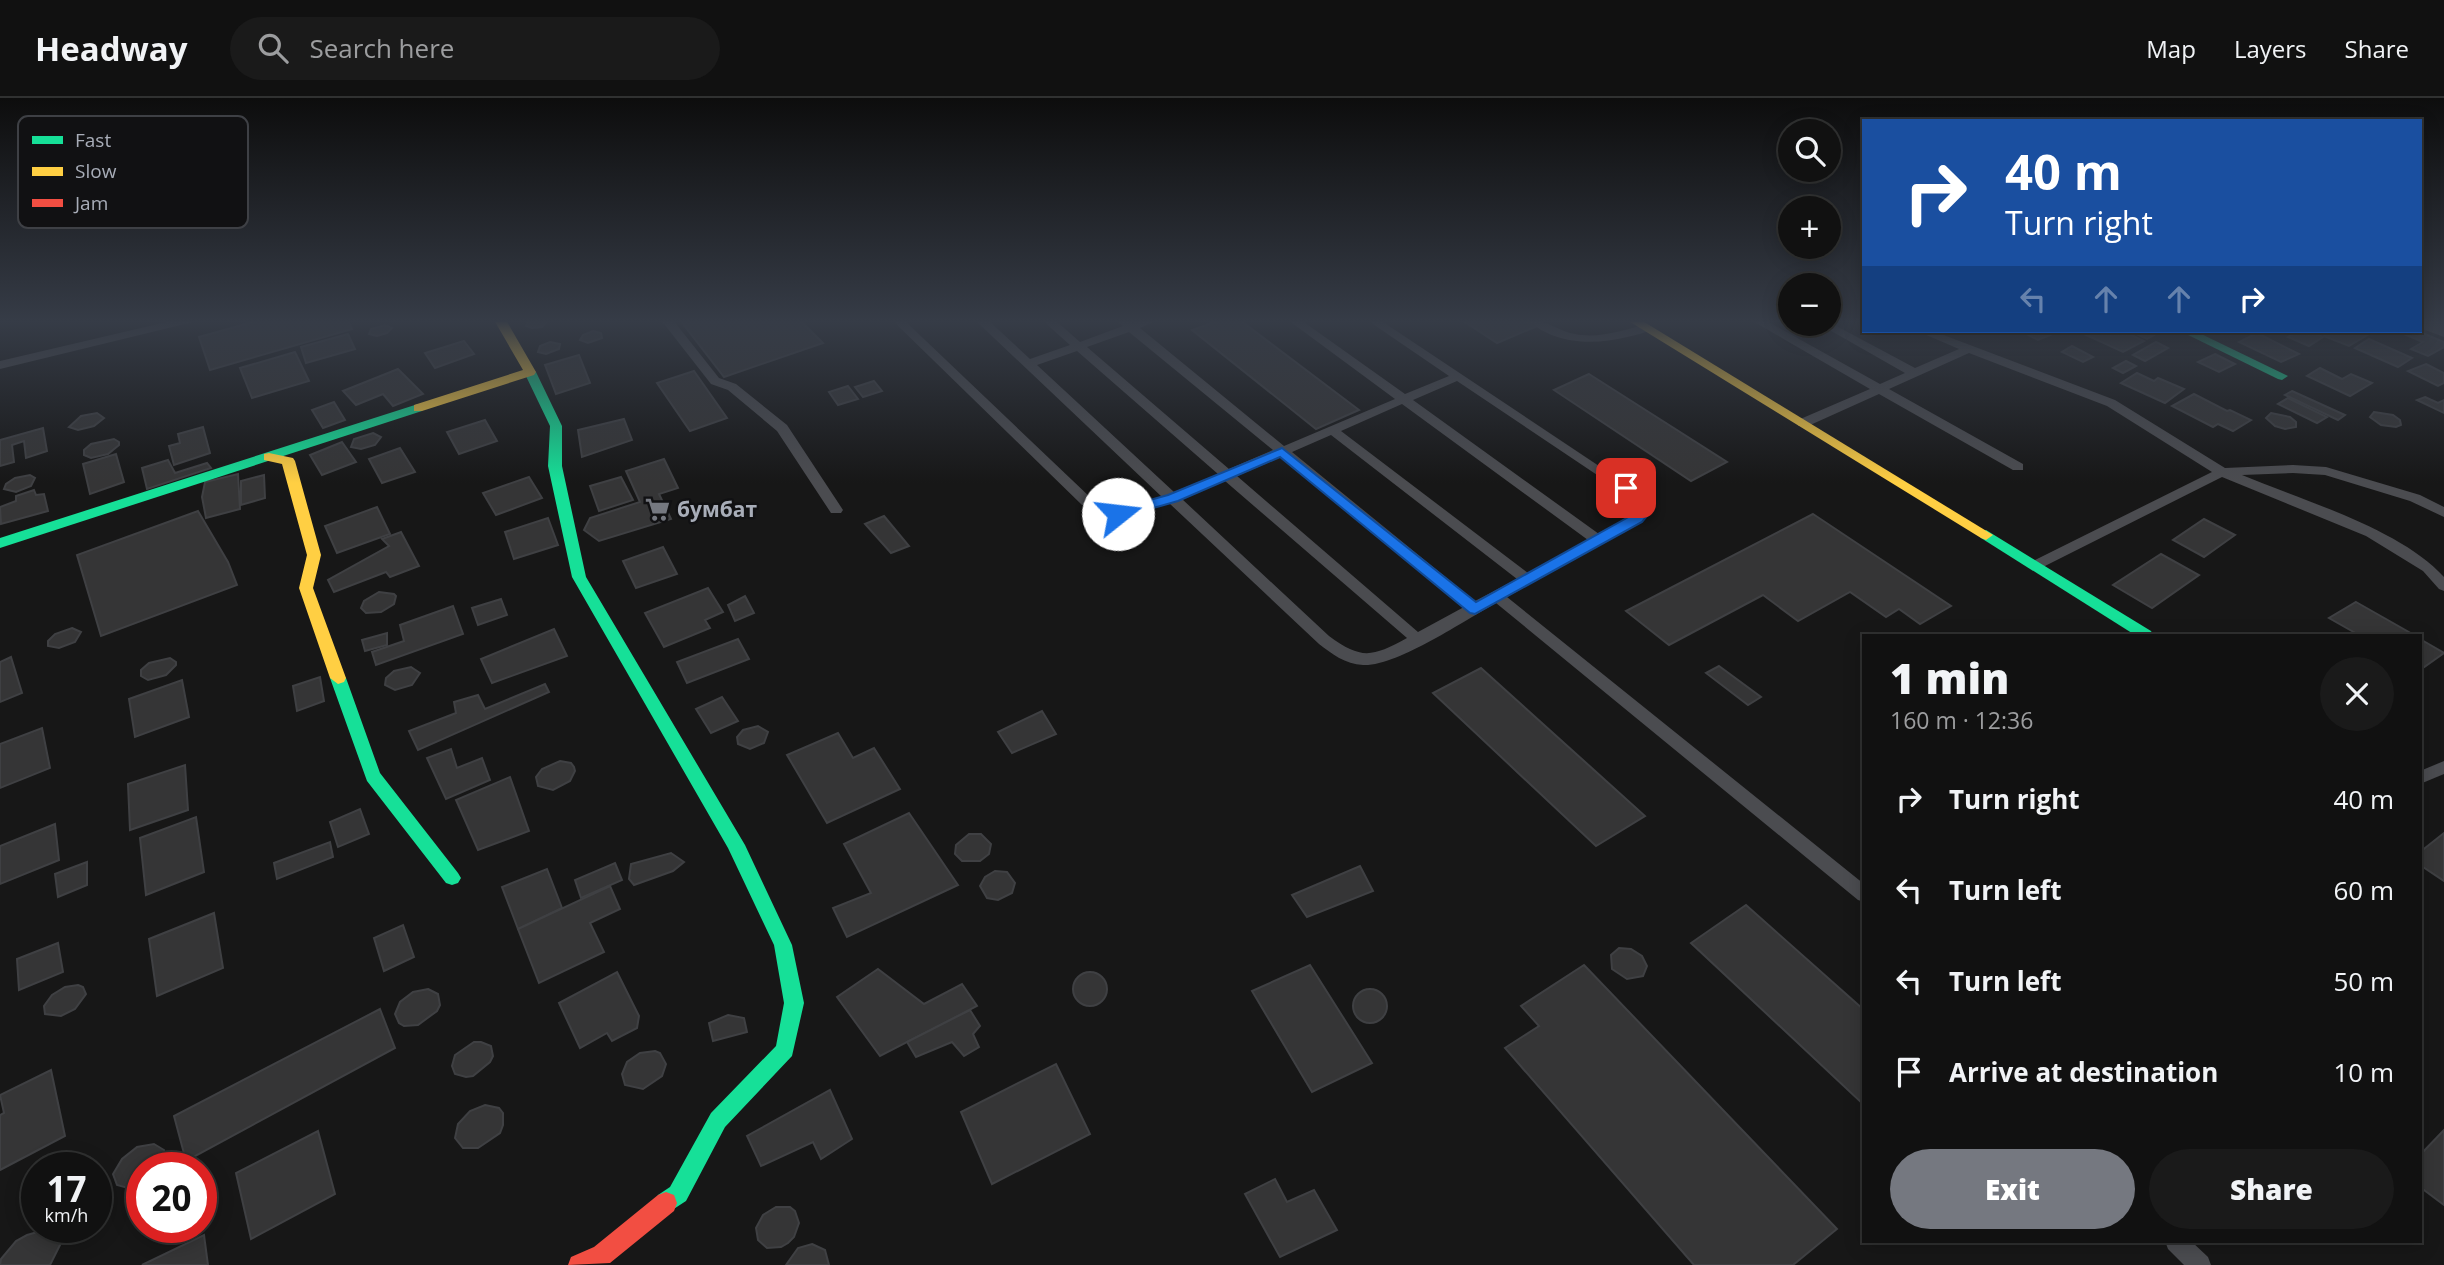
<!DOCTYPE html>
<meta charset="utf-8">
<style>
body{margin:0;font-family:"Open Sans",sans-serif;background:#1a1a1a;color:#f1f3f6;height:100vh;display:flex;flex-direction:column;font-size:26px;white-space:nowrap}
*{box-sizing:border-box;margin:0}
p{font-size:23px;color:#9c9d9f}
.icon{flex:none;width:38px;height:38px;fill:none;stroke:currentColor;stroke-width:2;stroke-linecap:round;stroke-linejoin:round}
.map{position:relative;flex:1;overflow:hidden}
.panel{position:absolute;left:1862px;top:536px;width:560px;height:609px;display:flex;flex-direction:column;background:#111;border-radius:0px;box-shadow:0 4px 18px #0003,0 0 0 2px #303131}
.panel>*{flex:none}
.banner{position:absolute;left:1862px;top:21px;width:560px;height:214px;border-radius:0px;box-shadow:0 4px 18px #0003,0 0 0 2px #303131;background:#1a4fa0;color:#fff;overflow:hidden}
.controls{position:absolute;left:1778px;top:21px;display:grid;gap:14px}
.controls a{display:grid;place-items:center;width:63px;height:63px;border-radius:50%;background:#111;box-shadow:0 4px 18px #0003,0 0 0 2px #303131;font-size:35px}
.speed{position:absolute;left:21px;top:1054px;display:flex;gap:14px;font-size:35px;font-weight:700;text-align:center}
.speed>*{display:grid;place-content:center;width:91px;height:91px;border-radius:50%;background:#111;box-shadow:0 4px 18px #0003,0 0 0 2px #303131;line-height:1}
.speed small{font-size:18px;font-weight:400}
.speed .limit{border:10px solid #d22;background:#fff;color:#111}
.pin{position:absolute;display:grid;place-items:center;width:60px;height:60px;color:#fff;margin:-30px;border-radius:14px;box-shadow:0 4px 10px #0006}
.me{position:absolute;width:77px;margin:-38px;rotate:74deg;stroke-linejoin:round;filter:drop-shadow(0 0 5px #0008)}
.turn{display:flex;align-items:center;gap:24px;height:147px;padding:0 28px;font-size:32px}
.turn .icon{width:91px;height:91px;stroke-width:2.5}
.turn b{display:block;font-size:49px;line-height:60px}
.lanes{display:flex;align-items:center;height:66px;padding:0 28px;background:#0003;justify-content:center;gap:35px;direction:ltr}
.lanes .off{opacity:.35}
.round{display:grid;place-items:center;flex:none;width:74px;height:74px;border-radius:37px;background:#1a1a1a}
.head{display:flex;align-items:center;justify-content:space-between;height:119px;padding:0 28px}
h1{font-size:42px;font-weight:800;line-height:52px}
.action{display:flex;gap:14px;margin-top:auto;padding:14px 28px}
.action a{flex:1;height:80px;border-radius:42px;background:#757880;color:#fff;font-size:28px;font-weight:800;line-height:80px;text-align:center}
.action a+a{background:#1a1a1a;color:#f1f3f6}
ul{padding:0;list-style:none}
li{display:flex;align-items:center;gap:21px;height:91px;padding:0 28px}
li div{flex:1}
li b{display:block;font-size:26px}
li em{font-style:normal}
header{display:flex;align-items:center;gap:42px;box-sizing:border-box;height:98px;padding:0 35px;background:#111;border-bottom:2px solid #303131}
header strong{font-size:33px}
nav{display:flex;gap:38px;margin-inline-start:auto;font-size:24px}
.search{width:490px;height:63px;background:#1a1a1a;display:flex;align-items:center;gap:18px;box-sizing:border-box;padding:0 24px;border-radius:38px;color:#9c9d9f;font-size:26px}
.map>svg:first-child{display:block}
.building{fill:#353536;stroke:#3f4043;stroke-width:2}
.lines{fill:none;stroke-linecap:round;stroke-linejoin:round}
.lane{fill:#4b4c50;fill-rule:evenodd}
.street{fill:#4b4c50;fill-rule:evenodd}
.fast{fill:#16e098;fill-rule:evenodd}
.slow{fill:#ffcf43;fill-rule:evenodd}
.jam{fill:#f24e42;fill-rule:evenodd}
.route{fill:#1a73e8;stroke:#114b97;stroke-width:2}
.labels{text-anchor:middle;dominant-baseline:central;stroke-width:5;stroke-linejoin:round;paint-order:stroke}
.poi-label{font-size:21px;font-weight:bold;fill:#a8adb8;stroke:#111113;text-anchor:start}
.key{fill:#111113;stroke:#3e4045;stroke-width:2}
.key-label{font-size:19px;fill:#a8adb8}
</style>
<header>
<strong>Headway</strong>
<div class="search"><svg class="icon" aria-label="search" viewBox="0 0 24 24"><circle cx="10" cy="10" r="6"/><path d="M15 15l6 6"/></svg>Search here</div>
<nav><a>Map</a><a>Layers</a><a>Share</a></nav>
</header>
<div class="map">
<svg width="2444" height="1167" viewBox="0 0 2444 1167">
<rect width="100%" height="100%" fill="#171717"/>
<g class="building">
<path d="M260 222H348L352 231 210 272 199 239Z"/>
<path d="M529 222H547V223L542 229 532 230 526 228Z"/>
<path d="M680 222H800L823 245 724 279Z"/>
<path d="M1220 222H1240L1359 312 1316 331 1192 232Z"/>
<path d="M1462 222H1524L1535 229 1497 245Z"/>
<path d="M385 227 392 230 387 235 377 238 369 236 371 231Z"/>
<path d="M593 233 601 235 602 240 588 245 580 242 583 237Z"/>
<path d="M2021 233H2052L2055 235 2038 242Z"/>
<path d="M2086 233H2123L2144 243 2123 254 2086 237 2090 235Z"/>
<path d="M2138 233H2161L2147 241 2134 235Z"/>
<path d="M2298 233H2309L2323 239 2309 248 2288 239Z"/>
<path d="M2332 233H2374L2349 248 2324 238Z"/>
<path d="M2397 233H2418L2444 244V249L2428 258 2411 251 2423 244Z"/>
<path d="M2257 235 2299 256 2281 264 2239 244Z"/>
<path d="M348 236 355 251 306 265 301 249Z"/>
<path d="M2369 241 2412 260 2398 269 2355 250Z"/>
<path d="M464 243 474 256 435 270 425 255Z"/>
<path d="M550 244 560 246 559 251 546 256 538 254 540 248Z"/>
<path d="M2156 244 2168 250 2145 263 2133 257Z"/>
<path d="M2072 248 2093 259 2083 264 2062 254Z"/>
<path d="M295 254 309 283 252 300 240 270Z"/>
<path d="M2215 256 2235 266 2219 274 2198 264Z"/>
<path d="M579 257 590 285 556 296 545 267Z"/>
<path d="M2126 263 2136 268 2123 275 2113 270Z"/>
<path d="M2426 266 2444 275V285L2438 288 2408 273Z"/>
<path d="M2320 270 2342 281 2351 276 2372 285 2350 298 2307 278Z"/>
<path d="M398 271 423 296 393 308 383 296 356 307 343 293Z"/>
<path d="M694 273 727 320 690 333 657 285Z"/>
<path d="M2137 275 2154 283 2158 280 2184 291 2165 305 2121 285Z"/>
<path d="M1589 276 1727 364 1691 383 1554 292Z"/>
<path d="M874 283 882 293 863 299 855 289Z"/>
<path d="M848 288 858 301 838 307 829 294Z"/>
<path d="M2292 293 2345 317 2338 322 2285 297Z"/>
<path d="M2194 296 2227 313 2230 312 2251 322 2233 333 2218 326 2213 329 2172 308Z"/>
<path d="M2425 299 2438 305 2444 302V315L2417 302Z"/>
<path d="M2288 300 2327 319 2317 325 2278 306Z"/>
<path d="M334 304 345 322 323 330 312 312Z"/>
<path d="M2374 314 2393 317 2400 322 2401 327 2396 329 2381 327 2370 319Z"/>
<path d="M97 315 104 320 94 328 78 332 69 329 81 318Z"/>
<path d="M2271 315 2290 319 2296 324V329L2285 331 2275 328 2266 320Z"/>
<path d="M624 321 632 342 582 359 578 332Z"/>
<path d="M485 322 497 343 459 356 447 334Z"/>
<path d="M203 329 210 355 174 367 169 348 180 345 178 336Z"/>
<path d="M43 330 47 353 26 360 24 343 12 347 14 364 0 368V342Z"/>
<path d="M373 335 381 339 375 347 361 351 351 349 354 341Z"/>
<path d="M114 341 119 344V347L108 356 91 360 84 357V352L91 346Z"/>
<path d="M342 344 356 364 322 377 310 357Z"/>
<path d="M400 350 415 374 382 385 369 361Z"/>
<path d="M116 356 124 384 90 396 83 366Z"/>
<path d="M664 361 678 390 659 396 671 421 599 443 584 432 590 420 640 404 626 373Z"/>
<path d="M168 362 175 375 207 365 211 370 147 391 142 370Z"/>
<path d="M238 376 240 411 206 420 202 399 205 384Z"/>
<path d="M30 377 35 380 31 388 16 394 4 391 6 386 15 380Z"/>
<path d="M264 377 265 400 241 407V383Z"/>
<path d="M529 379 542 400 496 417 483 395Z"/>
<path d="M621 379 633 402 599 413 590 388Z"/>
<path d="M34 392 36 397 44 396 48 413 1 426 0 409 16 403V398Z"/>
<path d="M377 409 390 436 337 455 325 428Z"/>
<path d="M198 413 228 464 237 487 101 538 77 457Z"/>
<path d="M1813 416 1951 508 1920 526 1899 511 1886 519 1850 494 1798 523 1763 497 1669 547 1626 513Z"/>
<path d="M884 418 909 448 891 455 865 426Z"/>
<path d="M548 420 558 447 514 461 505 434Z"/>
<path d="M2204 421 2235 437 2204 459 2173 442Z"/>
<path d="M401 434 419 468 390 479 386 474 334 494 328 482 389 448 382 441Z"/>
<path d="M663 449 677 476 636 490 623 463Z"/>
<path d="M2161 456 2199 477 2152 510 2113 487Z"/>
<path d="M708 490 723 514 705 522 710 530 664 549 645 515Z"/>
<path d="M379 494 394 496 396 498 394 506 381 514 366 515 361 510 364 503Z"/>
<path d="M745 498 754 515 735 523 728 507Z"/>
<path d="M501 501 507 517 478 527 472 510Z"/>
<path d="M2356 504 2414 537H2359L2329 520Z"/>
<path d="M453 508 463 536 376 567 372 554 404 543 400 527Z"/>
<path d="M72 530 81 534 75 544 59 550 48 548V543L55 536Z"/>
<path d="M554 531 567 558 492 585 481 561Z"/>
<path d="M387 535V547L365 553 362 542Z"/>
<path d="M738 541 749 561 687 585 677 564Z"/>
<path d="M2420 541 2444 555 2420 572Z"/>
<path d="M11 559 22 595 0 604V564Z"/>
<path d="M170 560 176 564V567L166 577 148 582 141 578V572L149 565Z"/>
<path d="M1719 568 1761 599 1748 607 1706 575Z"/>
<path d="M411 569 420 575 412 587 395 592 385 587 386 580 394 573Z"/>
<path d="M1481 570 1645 718 1596 748 1433 595Z"/>
<path d="M320 579 324 603 297 613 293 588Z"/>
<path d="M182 582 189 619 135 639 129 601Z"/>
<path d="M545 586 549 594 418 652 409 633 456 615 454 604 478 597 485 611Z"/>
<path d="M722 599 738 623 711 635 696 611Z"/>
<path d="M1042 613 1056 636 1012 655 998 634Z"/>
<path d="M758 628 768 634 764 645 750 651 738 646 737 639 743 632Z"/>
<path d="M42 630 50 670 0 690V646Z"/>
<path d="M838 635 853 660 874 650 900 691 827 725 787 657Z"/>
<path d="M451 651 457 670 482 660 490 682 446 701 427 660Z"/>
<path d="M560 663 571 665 574 669 575 673 570 683 553 692 538 688 536 679 542 671Z"/>
<path d="M185 667 188 712 130 732 128 686Z"/>
<path d="M510 679 529 733 478 752 456 702Z"/>
<path d="M360 711 369 736 338 749 330 724Z"/>
<path d="M909 715 958 787 847 839 833 810 871 795 844 746Z"/>
<path d="M196 719 204 774 146 797 140 740Z"/>
<path d="M55 726 59 762 0 786V748Z"/>
<path d="M2444 735V783L2420 767V754Z"/>
<path d="M969 736H981L991 746 989 756 980 763H962L955 756 956 747Z"/>
<path d="M330 744 333 759 277 781 274 765Z"/>
<path d="M671 755 684 764 673 773 634 787 629 781 631 766Z"/>
<path d="M87 764V787L58 799 55 776Z"/>
<path d="M615 765 622 782 581 800 575 782Z"/>
<path d="M1360 768 1373 793 1307 819 1292 797Z"/>
<path d="M547 771 562 810 518 831 502 789Z"/>
<path d="M995 773 1007 774 1015 785 1012 795 998 802 987 800 980 788 985 779Z"/>
<path d="M610 788 620 811 590 825 604 854 539 885 518 831Z"/>
<path d="M1746 807 1864 912V1007L1691 845Z"/>
<path d="M214 815 223 870 157 898 149 841Z"/>
<path d="M403 827 414 859 384 873 374 840Z"/>
<path d="M58 845 63 874 19 892 17 861Z"/>
<path d="M1619 850 1631 851 1642 858 1647 868 1643 878 1627 881 1612 871 1611 857Z"/>
<path d="M1310 867 1372 965 1312 994 1252 893Z"/>
<path d="M1584 867 1837 1131 1793 1167H1694L1505 950 1539 928 1521 908Z"/>
<path d="M878 871 924 906 962 886 977 908 880 958 837 899Z"/>
<path d="M617 874 639 918 637 930 612 943 607 935 580 950 559 905Z"/>
<circle cx="1090" cy="891" r="17"/>
<path d="M78 887 83 889 86 896 75 911 61 918 45 916 44 908 52 897 65 889Z"/>
<circle cx="1370" cy="908" r="17"/>
<path d="M428 891 438 896 440 907 437 913 418 927 404 928 399 925 395 916 400 904 413 894Z"/>
<path d="M380 911 395 950 186 1063 174 1018Z"/>
<path d="M970 912 980 928 973 936 979 949 964 958 952 944 916 959 907 944Z"/>
<path d="M728 917 744 920 747 934 713 943 709 925Z"/>
<path d="M474 944H481L491 948 493 958 490 964 473 978 466 979 455 976 452 968 455 957Z"/>
<path d="M655 953 660 955 666 966 662 978 643 991 625 987 622 976 627 964 640 955Z"/>
<path d="M1056 966 1090 1036 992 1086 961 1014Z"/>
<path d="M51 972 65 1038 0 1072V1017L4 1015 0 997Z"/>
<path d="M830 992 852 1041 821 1061 813 1044 761 1068 747 1038Z"/>
<path d="M485 1007 499 1010 503 1015V1027L500 1035 478 1050H463L455 1040 458 1026 470 1013Z"/>
<path d="M2444 1032V1107L2420 1089V1057Z"/>
<path d="M318 1033 335 1096 251 1141 236 1075Z"/>
<path d="M154 1046 164 1052 165 1058 161 1069H142V1086L137 1088 128 1090 117 1087 113 1076 122 1061 137 1049Z"/>
<path d="M1275 1081 1287 1104 1314 1092 1337 1132 1280 1159 1245 1096Z"/>
<path d="M776 1109H790L795 1113 799 1125 794 1139 788 1145 781 1149 767 1150 758 1142 756 1130 763 1117Z"/>
<path d="M48 1131 60 1138 61 1145 50 1167H0L1 1161 16 1143 27 1137Z"/>
<path d="M204 1137 208 1167H142Z"/>
<path d="M812 1146 825 1152 829 1167H786L798 1150Z"/>
</g>
<g class="lines">
<g class="lane">
<path d="M175 222H195L193 224 0 271V263Z"/>
<path d="M661 222H673L719 280 736 286 787 327 843 412 841 415H831L777 333 728 292 711 286Z"/>
<path d="M892 222H904L1092 401 1119 411 1162 399 975 222H988L1030 261 1070 247 1042 222H1055L1080 244 1123 228 1116 222H1129L1133 225 1142 222H1158L1140 230 1284 348 1395 301 1288 222H1301L1405 296 1449 278 1367 222H1380L1647 400 1651 413 1642 424 1507 499 1864 786V804L1858 802 1496 505C1465 522 1396 569 1363 567 1345 566 1332 556 1319 546L1169 405 1118 420 1082 407ZM1129 234 1273 352 1229 371 1087 249ZM1077 253 1218 376 1174 394 1037 267ZM1457 283 1621 393 1635 405 1637 412 1632 418 1599 436 1413 302ZM1402 306 1588 442 1528 475 1341 333ZM1331 337 1517 481 1475 503 1292 354ZM1281 359 1464 509 1418 534 1237 378ZM1225 383 1407 540C1372 559 1362 562 1329 538L1182 401Z"/>
<path d="M1528 222C1546 221 1558 233 1575 236 1599 241 1624 232 1647 226L1653 230C1646 235 1636 237 1627 239 1594 247 1555 247 1528 222Z"/>
<path d="M1751 222H1765L1880 286 1905 275 1819 226H1829V224L1915 270 1959 251 1917 233H1933L2115 302 2225 370 2293 367 2326 369 2420 397 2444 409V419L2410 403 2325 377 2293 375 2242 377C2302 402 2401 431 2444 479V493L2439 491 2423 473 2366 438 2222 379 2041 470H2031L2029 467 2031 464 2212 374 2107 308 1969 255 1889 291 2023 366V372H2013L1879 296 1808 328H1798V322L1870 291Z"/>
<path d="M2444 663V676L2420 686V673Z"/>
<path d="M2165 1143H2191L2208 1159 2211 1167H2184L2168 1151Z"/>
</g>
<path class="street" d="M2420 222 2444 223V239L2420 230Z"/>
<g class="fast">
<path d="M2180 233H2195L2288 278 2282 282 2278 281Z"/>
<path d="M530 270 536 274 562 328V368L586 479 745 747 792 847 804 905 792 958 725 1029 686 1103 666 1116 658 1113 655 1105 658 1097 670 1089 711 1015 776 948 784 905 774 847 728 750 572 479 548 368 550 328 524 274Z"/>
<path d="M418 306 424 310 422 313 0 450V440Z"/>
<path d="M1986 432 2151 533 2153 537H2135L1981 440 1979 437Z"/>
<path d="M338 574 346 580 380 675 458 775 461 780 458 785 452 787 446 785 367 683 330 580Z"/>
</g>
<g class="slow">
<path d="M494 222H506L536 274 534 277 422 313H414V307L523 272Z"/>
<path d="M1627 222H1641L1993 437 1986 442 1981 440Z"/>
<path d="M269 355 293 360 295 363 321 457 313 490 346 580 344 584 338 586 330 580 299 490 307 457 282 366 264 362V356Z"/>
</g>
<path class="jam" d="M666 1094 674 1097 677 1105 674 1113 610 1165 568 1167 571 1159 594 1149 658 1097Z"/>
</g>
<linearGradient id="sky" x2="0" y2="1"><stop stop-color="#0d0d0d"/><stop offset="0.58" stop-color="#363c47"/><stop offset="1" stop-color="#363c47" stop-opacity="0"/></linearGradient>
<rect width="2444" height="385" fill="url(#sky)"/>
<path class="route" d="M1282 350 1476 504 1632 417 1637 412 1636 405 1622 393V387H1631L1647 400 1651 413 1642 424 1475 516 1470 515 1280 359 1178 403 1118 420 1111 416 1113 412 1168 397Z"/>
<defs>
<symbol id="supermarket-bare" viewBox="-9 -9 18 18"><path d="M-6-5.5h2.5l.6 2H6L4.5 2H-2.5L-4.4-4H-6ZM-1.5 3.2a1.3 1.3 0 1 0 .1 0ZM3 3.2a1.3 1.3 0 1 0 .1 0Z" fill="#757880" stroke="#111113" stroke-width="2.5" paint-order="stroke"/></symbol>
</defs>
<g fill-rule="evenodd">
<use href="#supermarket-bare" x="640" y="394" width="35" height="35"/>
</g>
<g class="labels">
<g class="poi-label">
<text x="677" y="411">бумбат</text>
</g>
</g>
<rect x="18" y="18" width="230" height="112" rx="10" class="key"/>
<rect x="32" y="38" width="31" height="8" fill="#16e098"/>
<rect x="32" y="69" width="31" height="9" fill="#ffcf43"/>
<rect x="32" y="101" width="31" height="8" fill="#f24e42"/>
<g class="key-label">
<text x="75" y="49">Fast</text>
<text x="75" y="80">Slow</text>
<text x="75" y="112">Jam</text>
</g>
</svg>
<div class="controls">
<a><svg class="icon" aria-label="search" viewBox="0 0 24 24"><circle cx="10" cy="10" r="6"/><path d="M15 15l6 6"/></svg></a>
<a>+</a>
<a>−</a>
</div>
<div class="speed"><div>17<small>km/h</small></div><div class="limit">20</div></div>
<div class="pin" style="left:1626px;top:390px;background:#d93025"><svg class="icon" aria-label="arrive" viewBox="0 0 24 24"><path d="M6 21V4h12l-3 4 3 4H6"/></svg></div>
<svg class="me" style="left:1118px;top:416px" viewBox="-20 -20 40 40"><circle r="19" fill="#fff"/><path d="M0-13L10 11 0 6-10 11z" fill="#1a73e8"/></svg>
<div class="banner">
<div class="turn"><svg class="icon" aria-label="right" viewBox="0 0 24 24"><path d="M7 20v-9h11M14 6l5 5-5 5"/></svg><div><b>40 m</b>Turn right</div></div>
<div class="lanes"><svg class="icon off" aria-label="left" viewBox="0 0 24 24"><path d="M17 20v-9H6M10 6l-5 5 5 5"/></svg><svg class="icon off" aria-label="ahead" viewBox="0 0 24 24"><path d="M12 20V5M6 11l6-6 6 6"/></svg><svg class="icon off" aria-label="ahead" viewBox="0 0 24 24"><path d="M12 20V5M6 11l6-6 6 6"/></svg><svg class="icon" aria-label="right" viewBox="0 0 24 24"><path d="M7 20v-9h11M14 6l5 5-5 5"/></svg></div>
</div>
<section class="panel">
<div class="head"><div><h1>1 min</h1><p>160 m · 12:36</p></div><a class="round"><svg class="icon" aria-label="close" viewBox="0 0 24 24"><path d="M6 6l12 12M18 6L6 18"/></svg></a></div>
<ul>
<li><svg class="icon" aria-label="right" viewBox="0 0 24 24"><path d="M7 20v-9h11M14 6l5 5-5 5"/></svg><div><b>Turn right</b></div><em>40 m</em></li>
<li><svg class="icon" aria-label="left" viewBox="0 0 24 24"><path d="M17 20v-9H6M10 6l-5 5 5 5"/></svg><div><b>Turn left</b></div><em>60 m</em></li>
<li><svg class="icon" aria-label="left" viewBox="0 0 24 24"><path d="M17 20v-9H6M10 6l-5 5 5 5"/></svg><div><b>Turn left</b></div><em>50 m</em></li>
<li><svg class="icon" aria-label="arrive" viewBox="0 0 24 24"><path d="M6 21V4h12l-3 4 3 4H6"/></svg><div><b>Arrive at destination</b></div><em>10 m</em></li>
</ul>
<div class="action"><a>Exit</a><a>Share</a></div>
</section>
</div>
